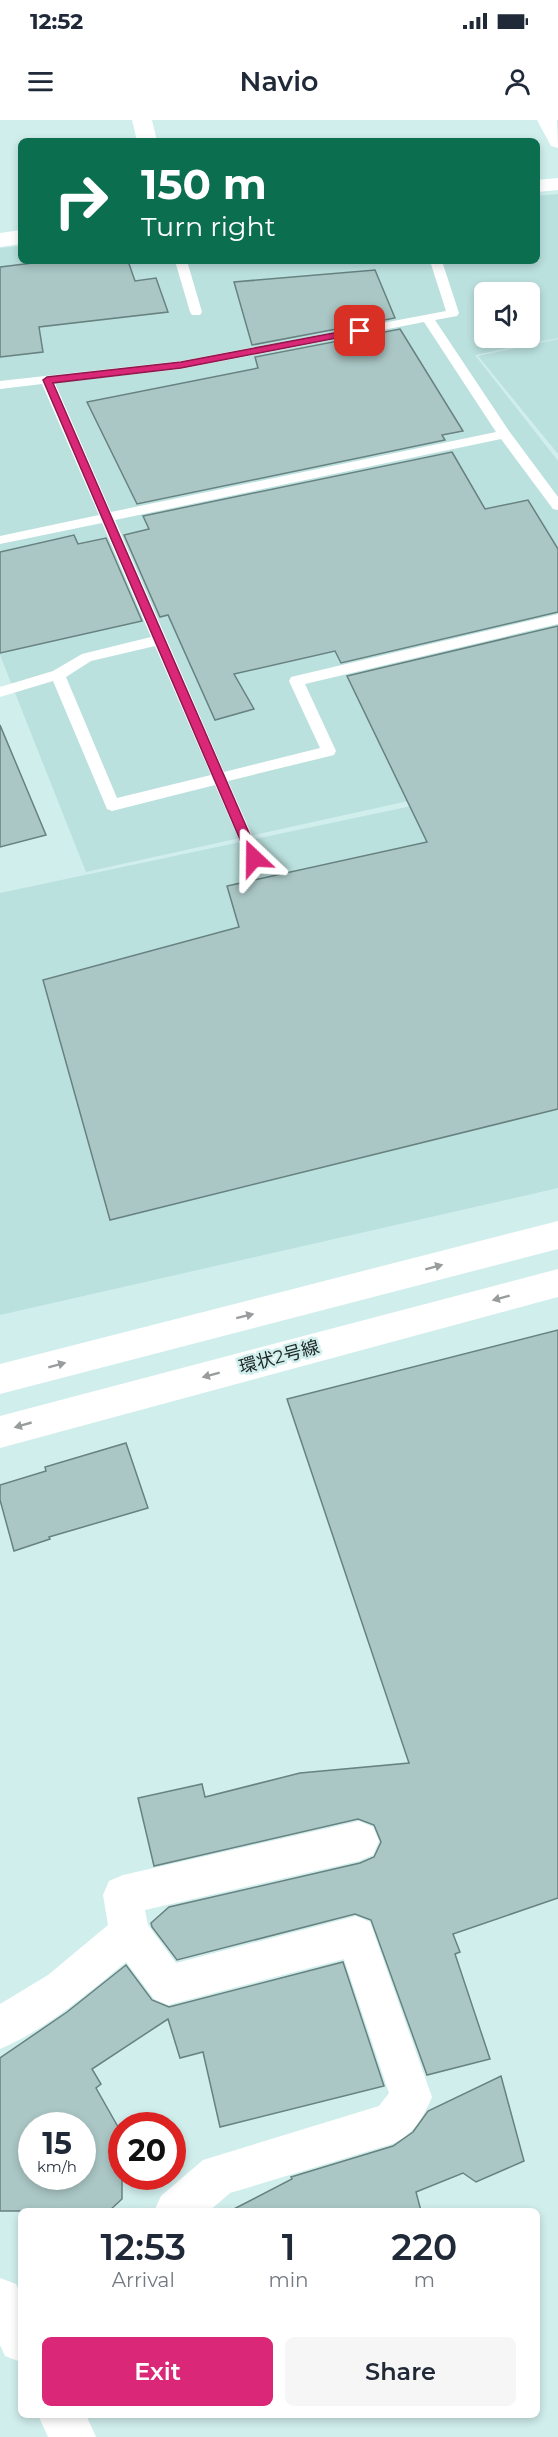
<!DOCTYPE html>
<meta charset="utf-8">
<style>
body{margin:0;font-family:Montserrat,"Noto Sans JP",sans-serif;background:#f6f6f7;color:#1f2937;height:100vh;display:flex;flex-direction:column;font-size:22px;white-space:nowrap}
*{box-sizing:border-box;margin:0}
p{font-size:20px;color:#747a83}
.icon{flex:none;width:33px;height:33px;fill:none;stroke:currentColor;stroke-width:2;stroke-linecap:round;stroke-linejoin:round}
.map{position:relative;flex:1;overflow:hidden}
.side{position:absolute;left:18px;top:2088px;width:522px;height:210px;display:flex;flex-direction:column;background:#fff;border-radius:9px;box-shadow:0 3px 9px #0003}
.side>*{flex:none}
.banner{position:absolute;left:18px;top:18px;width:522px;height:126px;border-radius:9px;box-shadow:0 3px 9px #0003;background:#0b6e4f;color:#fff;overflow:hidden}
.tools{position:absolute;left:474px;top:162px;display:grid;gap:12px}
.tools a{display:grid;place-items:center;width:66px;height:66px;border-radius:9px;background:#fff;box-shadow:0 3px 9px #0003;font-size:30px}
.speed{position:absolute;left:18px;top:1992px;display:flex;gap:12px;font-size:30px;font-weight:700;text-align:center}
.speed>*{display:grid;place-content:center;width:78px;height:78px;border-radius:50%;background:#fff;box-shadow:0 3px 9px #0003;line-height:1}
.speed small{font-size:15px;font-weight:400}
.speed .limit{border:9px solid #d22;background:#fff;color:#111}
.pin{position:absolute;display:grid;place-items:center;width:51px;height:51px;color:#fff;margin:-26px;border-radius:12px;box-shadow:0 3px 9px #0006}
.me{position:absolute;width:66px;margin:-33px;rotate:337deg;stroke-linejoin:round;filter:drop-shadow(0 0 4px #0008)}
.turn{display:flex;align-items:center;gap:21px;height:126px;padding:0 24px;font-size:27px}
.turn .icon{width:78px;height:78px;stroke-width:2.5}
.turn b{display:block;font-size:42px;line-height:51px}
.eta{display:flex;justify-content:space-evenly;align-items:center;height:102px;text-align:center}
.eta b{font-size:36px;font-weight:600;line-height:42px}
.action{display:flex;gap:12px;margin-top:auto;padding:12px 24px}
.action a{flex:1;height:69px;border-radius:9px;background:#db2777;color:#fff;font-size:24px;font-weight:600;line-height:69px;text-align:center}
.action a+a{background:#f6f6f7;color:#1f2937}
.status{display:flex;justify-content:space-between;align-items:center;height:42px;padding:0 30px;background:#fff;direction:ltr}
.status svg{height:16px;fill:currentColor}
header{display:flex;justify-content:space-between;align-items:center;height:78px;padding:0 24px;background:#fff;font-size:27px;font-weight:600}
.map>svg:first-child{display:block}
.built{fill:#bbe1de;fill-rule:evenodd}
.building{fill:#aac7c5;stroke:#678280;stroke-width:1.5;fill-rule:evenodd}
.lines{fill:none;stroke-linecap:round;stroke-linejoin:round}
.lane{fill:#fff;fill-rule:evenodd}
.street{fill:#fff;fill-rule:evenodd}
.primary{fill:#fff;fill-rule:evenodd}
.oneway{fill:#989c9c}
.route{fill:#db2777;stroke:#8e194d;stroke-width:1.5}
.labels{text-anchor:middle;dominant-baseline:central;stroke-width:5;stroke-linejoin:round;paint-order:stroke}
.street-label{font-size:18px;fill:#192423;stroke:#d0eeec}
</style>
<div class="status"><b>12:52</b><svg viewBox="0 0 49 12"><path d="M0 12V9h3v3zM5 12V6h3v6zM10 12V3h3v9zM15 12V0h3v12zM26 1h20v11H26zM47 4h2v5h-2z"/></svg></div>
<header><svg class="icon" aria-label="menu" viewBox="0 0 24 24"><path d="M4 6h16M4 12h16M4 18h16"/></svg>Navio<svg class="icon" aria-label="person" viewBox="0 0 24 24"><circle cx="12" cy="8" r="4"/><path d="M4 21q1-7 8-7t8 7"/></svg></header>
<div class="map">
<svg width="558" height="2317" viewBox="0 0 558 2317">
<rect width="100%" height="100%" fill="#d0eeec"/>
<g class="built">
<path d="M558 74V218L475 235 558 341V648L86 752 0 535V128L21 126V141H537V76ZM484 172H530V218H484Z"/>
<path d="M558 219V334L478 236Z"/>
<path d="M558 655V1068L0 1195V773Z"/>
</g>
<g class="building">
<path d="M49 141H128L135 161 156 158 168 192 39 207 43 232 0 237V147Z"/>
<path d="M375 150 395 198 252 225 234 162Z"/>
<path d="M400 209 463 311 442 315 445 320 137 384 87 282 258 248 255 237Z"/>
<path d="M452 332 485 389 528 380 558 429V492L341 543 335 531 234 554 254 589 215 600 168 495 160 497 124 415 149 409 143 396Z"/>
<path d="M74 415 78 424 106 418 142 501 0 533V432Z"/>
<path d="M558 506V989L110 1100 43 860 239 807 227 766 427 722 347 556Z"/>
<path d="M0 605 46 715 0 727Z"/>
<path d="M558 1210V1778L453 1814 460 1832 455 1834 490 1939 427 1955 371 1800 355 1794 177 1840 152 1807 151 1803 169 1787 360 1743 374 1737 381 1722 374 1705 358 1699 154 1746 138 1678 202 1664 205 1677 300 1653 409 1643 287 1279Z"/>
<path d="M126 1323 148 1388 49 1417 50 1419 14 1431 0 1380V1365L46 1351 45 1347Z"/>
<path d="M343 1842 384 1966 220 2007 203 1932 180 1938 168 1899 92 1949 101 1964 96 1968 122 2014V2079L109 2091H0V1938L67 1892 126 1845 152 1880 169 1887ZM32 2006H82V2056H32Z"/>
<path d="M501 1956 524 2041 476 2062 463 2053 416 2072 421 2091H230L292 2059 291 2057 393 2026 413 2012 428 1991Z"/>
</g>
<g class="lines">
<g class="lane">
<path d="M175 141H187L202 192 200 195H192L190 192Z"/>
<path d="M430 141H442L459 193 457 196 435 200 509 311 558 377V390L553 389 501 319 115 400 224 652 320 628 289 561 291 557 558 494V504L305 564 336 631 334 635 228 661 262 738 259 742H249L215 665 112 691 107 689 53 561 0 577V567L53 551 82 534 151 517 102 403 0 424V416L99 395 42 264 0 269V261L181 241 446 191ZM424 202 496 312 111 392 55 263 181 249ZM155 526 211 655 117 678 66 557 91 541Z"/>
</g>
<g class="street">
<path d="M132 0H152L157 21H137Z"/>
<path d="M537 0H557L558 28 551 26Z"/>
<path d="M558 58V70L537 72V60Z"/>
<path d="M21 110V124L0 127V113Z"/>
<path d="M359 1701 373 1707 379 1721 373 1735 359 1741 145 1790 148 1805 176 1843 356 1796 370 1802 432 1977C423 1998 413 2015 392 2024L230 2073 209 2091H154L161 2076 203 2040 379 1986 389 1973 344 1839 168 1885 154 1879 126 1842C87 1874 47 1909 0 1929V1884L48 1855 108 1805 103 1775 109 1761 123 1755Z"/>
<path d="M0 2158 16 2164 21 2175V2242L5 2236 0 2225Z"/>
<path d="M38 2295H86L96 2317H48Z"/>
</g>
<g class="primary">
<path d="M558 1101V1129L0 1274V1244Z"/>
<path d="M558 1149V1177L0 1328V1296Z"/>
</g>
</g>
<defs><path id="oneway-solid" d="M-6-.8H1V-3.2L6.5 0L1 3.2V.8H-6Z" transform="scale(1.5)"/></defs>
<g class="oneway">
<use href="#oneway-solid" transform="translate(434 1147) rotate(-15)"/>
<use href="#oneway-solid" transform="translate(501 1178) rotate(165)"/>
<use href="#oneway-solid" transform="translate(245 1196) rotate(-14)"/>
<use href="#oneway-solid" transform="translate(57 1245) rotate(-15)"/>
<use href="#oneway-solid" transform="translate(211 1255) rotate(165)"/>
<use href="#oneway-solid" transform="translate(23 1305) rotate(164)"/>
</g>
<path class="route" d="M360 208 363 209V213L181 248 53 263 260 738 254 742 248 738 43 260 47 257 181 242Z"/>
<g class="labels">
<g class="street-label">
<text transform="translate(279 1237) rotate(-15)">環状2号線</text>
</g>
</g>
</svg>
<div class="tools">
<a><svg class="icon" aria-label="sound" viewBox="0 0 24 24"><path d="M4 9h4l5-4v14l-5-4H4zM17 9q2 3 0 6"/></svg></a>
</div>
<div class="speed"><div>15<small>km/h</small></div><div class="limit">20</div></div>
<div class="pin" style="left:360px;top:211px;background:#d93025"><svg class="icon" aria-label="arrive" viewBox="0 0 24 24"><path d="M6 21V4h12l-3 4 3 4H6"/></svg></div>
<svg class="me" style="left:254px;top:738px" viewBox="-20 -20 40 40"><path d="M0-17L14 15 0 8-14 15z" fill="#db2777" stroke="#fff" stroke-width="4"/></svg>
<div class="banner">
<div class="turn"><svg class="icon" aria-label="right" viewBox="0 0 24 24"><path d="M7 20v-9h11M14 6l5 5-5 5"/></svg><div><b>150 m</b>Turn right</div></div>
</div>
<section class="side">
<div class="eta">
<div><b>12:53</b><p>Arrival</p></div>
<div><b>1</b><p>min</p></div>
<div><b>220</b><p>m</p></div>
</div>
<div class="action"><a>Exit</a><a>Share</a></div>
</section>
</div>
